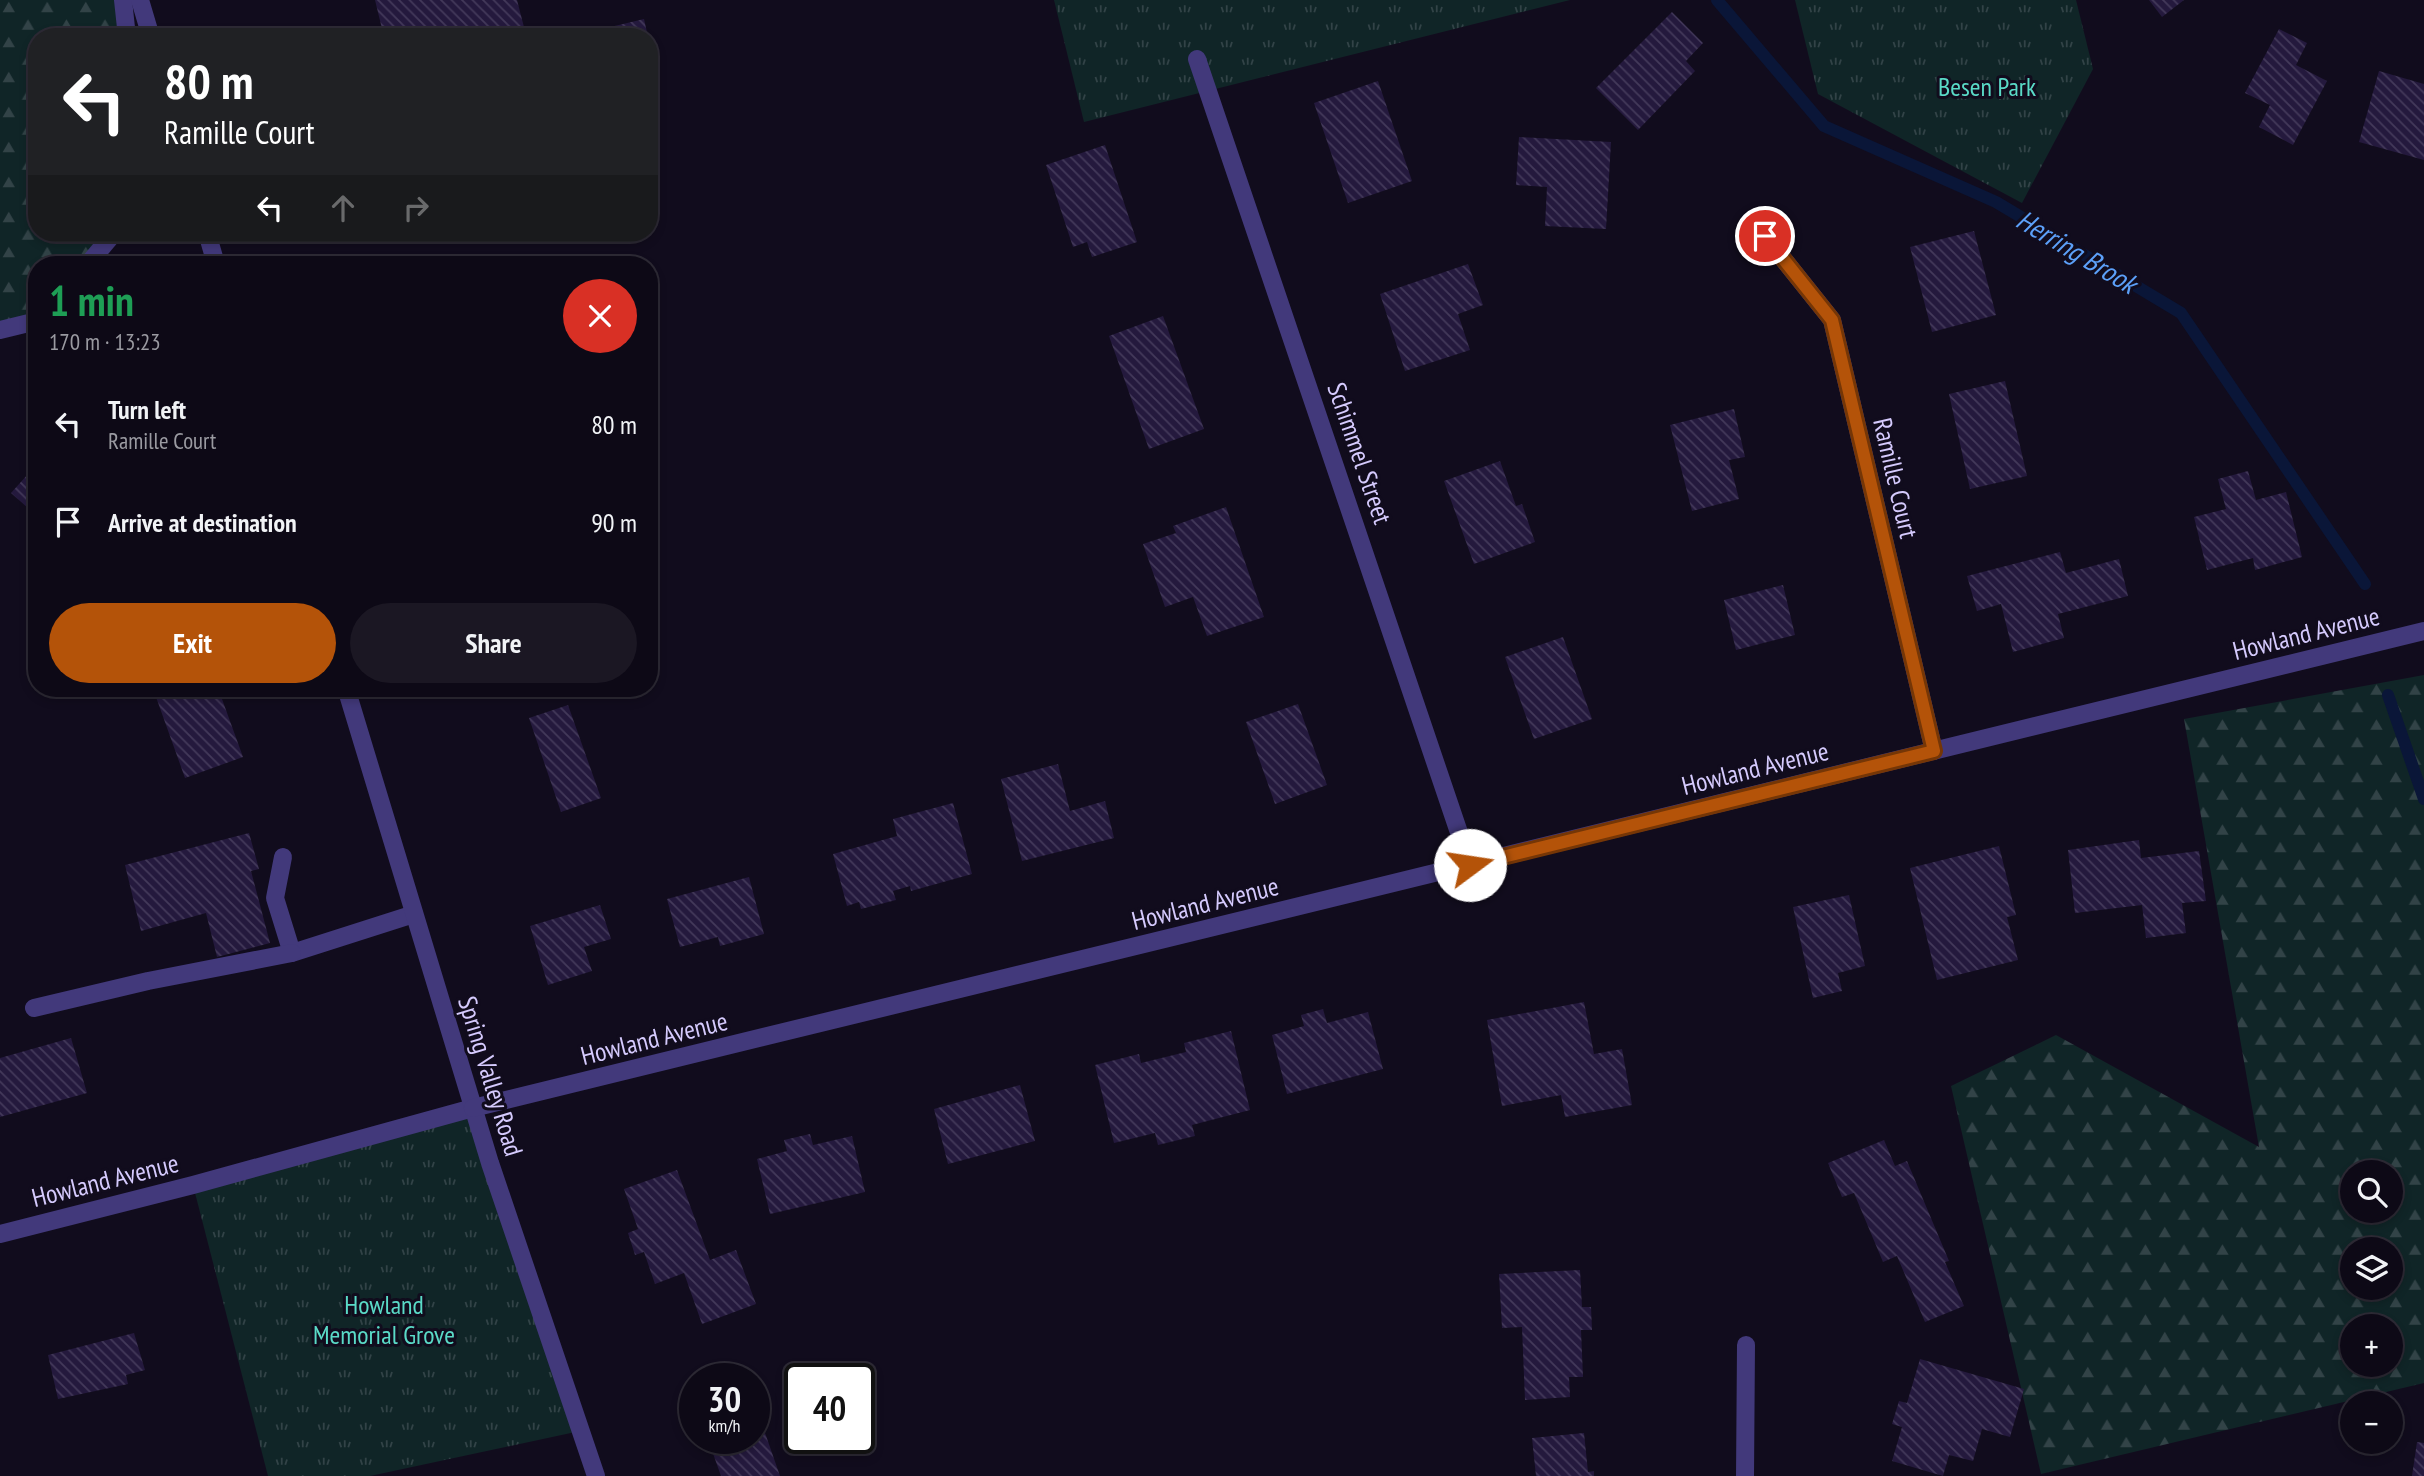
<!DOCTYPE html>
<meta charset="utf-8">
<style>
body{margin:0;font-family:"PT Sans Narrow",sans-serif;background:#1b1723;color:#f1f3f6;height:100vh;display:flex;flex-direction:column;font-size:26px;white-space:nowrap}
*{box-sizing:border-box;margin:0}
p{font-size:23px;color:#9a9aa1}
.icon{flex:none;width:38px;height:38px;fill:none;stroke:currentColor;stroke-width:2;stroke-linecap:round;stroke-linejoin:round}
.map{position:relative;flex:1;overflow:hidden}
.panel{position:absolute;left:28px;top:256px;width:630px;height:441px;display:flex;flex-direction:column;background:#0d0916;border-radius:28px;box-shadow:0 4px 10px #0003,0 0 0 2px #2d2a35}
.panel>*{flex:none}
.guide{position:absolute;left:28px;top:28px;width:630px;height:214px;border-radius:28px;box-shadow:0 4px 10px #0003,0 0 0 2px #2d2a35;background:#202124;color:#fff;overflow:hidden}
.buttons{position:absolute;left:2340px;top:1160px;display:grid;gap:14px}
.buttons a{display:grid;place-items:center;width:63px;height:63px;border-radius:50%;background:#0d0916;box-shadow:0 4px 10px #0003,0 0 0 2px #2d2a35;font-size:35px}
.speed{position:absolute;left:679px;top:1363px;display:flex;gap:14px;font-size:35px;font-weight:700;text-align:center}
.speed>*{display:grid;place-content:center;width:91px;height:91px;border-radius:50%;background:#0d0916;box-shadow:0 4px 10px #0003,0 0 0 2px #2d2a35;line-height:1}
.speed small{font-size:18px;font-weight:400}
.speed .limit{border:4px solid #111;border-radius:10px;background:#fff;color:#111}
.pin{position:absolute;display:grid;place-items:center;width:60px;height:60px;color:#fff;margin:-30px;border:4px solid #fff;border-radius:50%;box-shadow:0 2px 7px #0007}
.me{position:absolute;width:77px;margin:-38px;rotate:76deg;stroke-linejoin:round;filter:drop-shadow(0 0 5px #0008)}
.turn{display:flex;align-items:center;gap:24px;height:147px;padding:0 21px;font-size:32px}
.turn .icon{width:91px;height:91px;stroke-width:2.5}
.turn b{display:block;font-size:49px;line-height:60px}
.lanes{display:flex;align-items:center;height:66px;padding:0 21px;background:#0003;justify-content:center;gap:35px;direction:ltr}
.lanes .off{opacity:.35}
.round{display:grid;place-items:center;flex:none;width:74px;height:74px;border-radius:37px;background:#1b1723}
.overview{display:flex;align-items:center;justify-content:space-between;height:119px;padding:0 21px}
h1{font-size:42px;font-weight:700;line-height:52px;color:#1e9e55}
.button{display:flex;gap:14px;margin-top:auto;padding:14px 21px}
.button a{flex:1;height:80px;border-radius:42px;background:#b45309;color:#fff;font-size:28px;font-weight:700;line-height:80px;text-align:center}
.button a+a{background:#1b1723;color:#f1f3f6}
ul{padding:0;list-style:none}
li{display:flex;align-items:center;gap:21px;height:98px;padding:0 21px}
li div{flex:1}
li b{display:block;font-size:26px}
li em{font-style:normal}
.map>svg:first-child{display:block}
.forest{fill:url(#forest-firs);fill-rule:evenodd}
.park{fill:url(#park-tufts)}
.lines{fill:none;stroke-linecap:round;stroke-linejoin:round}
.stream{stroke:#0a1638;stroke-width:12}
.building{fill:url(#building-back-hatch)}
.service{stroke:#42397b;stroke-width:18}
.minor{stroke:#42397b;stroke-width:18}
.tertiary{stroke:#42397b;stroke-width:18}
.route-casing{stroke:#753606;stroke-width:18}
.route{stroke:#b45309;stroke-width:12}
.labels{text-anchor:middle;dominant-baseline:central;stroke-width:6;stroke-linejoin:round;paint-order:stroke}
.park-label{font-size:26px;fill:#5adac7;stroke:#110c1d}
.street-label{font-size:26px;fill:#d5cafd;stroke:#110c1d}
.water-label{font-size:28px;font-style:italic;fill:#5ca0f9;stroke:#110c1d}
</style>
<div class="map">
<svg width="2424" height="1476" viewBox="0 0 2424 1476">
<defs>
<pattern id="forest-firs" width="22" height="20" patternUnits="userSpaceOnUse" patternTransform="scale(1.75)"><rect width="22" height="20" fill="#102527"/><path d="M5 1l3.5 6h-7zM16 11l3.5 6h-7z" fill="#324347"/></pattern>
<pattern id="park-tufts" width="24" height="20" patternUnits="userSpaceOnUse" patternTransform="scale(1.75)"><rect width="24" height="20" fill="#102527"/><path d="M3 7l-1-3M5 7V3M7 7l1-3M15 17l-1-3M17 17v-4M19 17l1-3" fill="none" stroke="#324347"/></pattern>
<pattern id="building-back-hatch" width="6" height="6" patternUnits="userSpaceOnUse" patternTransform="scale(1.75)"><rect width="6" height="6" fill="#24193d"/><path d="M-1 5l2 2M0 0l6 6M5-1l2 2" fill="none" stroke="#43395a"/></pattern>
</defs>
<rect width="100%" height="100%" fill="#110c1d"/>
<g class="forest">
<path d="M0 0H123L127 37H37V233H114L88 264H37V306L11 327 0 330Z"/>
<path d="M2424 675V1383L2041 1474 1951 1086 2056 1035 2259 1147 2184 719ZM2352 1172H2390V1211H2352ZM2352 1250H2390V1288H2352ZM2352 1326H2390V1365H2352Z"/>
</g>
<g class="park">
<path d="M1054 0H1570L1084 122Z"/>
<path d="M1795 0H2076L2093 69 2022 203 1818 94Z"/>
<path d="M473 1108 580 1431 370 1476H268L193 1185Z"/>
</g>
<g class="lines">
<g class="stream">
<path d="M1717 0 1824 126 1996 202 2181 313 2365 584"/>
<path d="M2388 695 2424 799"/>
</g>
</g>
<g class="building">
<path d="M375 0H517L526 35 384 37Z"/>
<path d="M2149 0H2184L2162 17Z"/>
<path d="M1672 12 1703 43 1686 61 1695 71 1638 130 1596 88Z"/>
<path d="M644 19 648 37H582L581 34Z"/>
<path d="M2279 29 2307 43 2296 65 2327 81 2293 145 2259 127 2270 105 2245 93Z"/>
<path d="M649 45 656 67 649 68Z"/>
<path d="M2379 71 2424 84V160L2359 142Z"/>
<path d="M1378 81 1412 181 1348 203 1314 103Z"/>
<path d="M1519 137 1611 142 1606 229 1545 226 1547 187 1516 185Z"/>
<path d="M1105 145 1137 242 1092 257 1087 242 1073 247 1046 165Z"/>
<path d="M1974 231 1996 315 1932 332 1910 247Z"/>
<path d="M1468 264 1483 305 1458 314 1470 350 1405 371 1380 294Z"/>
<path d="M1163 316 1204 429 1149 449 1109 336Z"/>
<path d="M2005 381 2027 476 1970 489 1949 394Z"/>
<path d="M1734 409 1745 457 1729 460 1739 499 1692 511 1670 425Z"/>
<path d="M1500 461 1516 506 1522 504 1535 542 1474 564 1444 481Z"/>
<path d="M37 464V516L11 493Z"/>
<path d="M2248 471 2256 500 2286 492 2302 557 2255 570 2253 558 2207 570 2194 517 2226 509 2218 479Z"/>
<path d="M1226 507 1264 617 1207 636 1193 597 1165 607 1143 544 1176 533 1173 526Z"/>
<path d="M2060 552 2066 573 2119 559 2128 596 2058 614 2064 638 2013 652 2001 604 1977 611 1967 576Z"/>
<path d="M1783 585 1795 635 1736 650 1724 600Z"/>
<path d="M1563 637 1592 719 1534 739 1505 657Z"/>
<path d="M171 688H218L243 757 185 778 156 697 172 691Z"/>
<path d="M1298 704 1327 785 1275 804 1246 722Z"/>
<path d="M568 705 601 798 561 812 529 718Z"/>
<path d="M1058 764 1070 811 1105 801 1114 838 1022 861 1001 779Z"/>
<path d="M953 803 972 874 911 891 910 886 893 891 896 900 861 909 859 902 847 906 833 854 897 836 893 819Z"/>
<path d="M249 833 259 869 251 871 270 943 217 957 206 913 141 931 125 865Z"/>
<path d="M2139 840 2141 858 2199 851 2206 901 2182 903 2186 933 2146 938 2142 905 2075 913 2068 850Z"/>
<path d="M1999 846 2016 915 2007 917 2018 960 1937 980 1910 868Z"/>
<path d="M749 877 764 934 720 946 718 937 680 947 667 899Z"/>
<path d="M1849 895 1865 966 1838 973 1842 991 1813 998 1793 907Z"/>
<path d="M600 905 611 939 584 947 592 971 548 985 530 926Z"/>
<path d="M1584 1002 1594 1054 1622 1049 1632 1105 1565 1117 1561 1095 1502 1106 1487 1020Z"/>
<path d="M1323 1009 1327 1023 1368 1012 1383 1069 1287 1094 1272 1035 1304 1026 1301 1015Z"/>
<path d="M1231 1031 1250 1110 1192 1125 1195 1136 1158 1145 1155 1133 1114 1143 1095 1065 1139 1054 1141 1063 1186 1052 1184 1043Z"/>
<path d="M71 1038 87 1093 0 1117V1058Z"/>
<path d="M1020 1085 1035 1141 948 1164 934 1109Z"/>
<path d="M810 1134 813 1145 852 1136 865 1192 770 1214 757 1159 787 1151 784 1140Z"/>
<path d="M1884 1140 1895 1166 1907 1161 1949 1261 1945 1262 1964 1306 1925 1322 1897 1256 1883 1262 1854 1193 1842 1197 1828 1163Z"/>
<path d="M677 1170 710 1260 736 1250 756 1304 702 1324 684 1273 655 1284 644 1252 635 1255 628 1233 638 1229 624 1189Z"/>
<path d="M1580 1270 1582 1307H1591L1592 1330H1581L1583 1377H1569L1570 1397 1525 1400 1522 1327 1502 1328 1499 1274Z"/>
<path d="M134 1333 145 1370 126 1375 128 1384 58 1399 48 1355Z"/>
<path d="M1920 1359 2024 1389 2010 1437 1982 1429 1973 1461 1949 1455 1943 1476 1892 1461 1902 1427 1892 1424 1899 1401 1907 1403Z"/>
<path d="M763 1427 780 1476H721L710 1445 729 1438H754V1430Z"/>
<path d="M1584 1433 1588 1472 1594 1471V1476H1536L1532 1438Z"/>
<path d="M2417 1442 2424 1443V1476H2412Z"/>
</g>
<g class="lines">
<g class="service">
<path d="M283 857 275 898 292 953 414 914"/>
<path d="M34 1008 148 981 292 953"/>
</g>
<g class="minor">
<path d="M1197 59 1470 865"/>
<path d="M1765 236 1832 320 1934 751"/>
<path d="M0 1234 193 1185 473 1108"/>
<path d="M1745 1476 1746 1345"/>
</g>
<g class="tertiary">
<path d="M123 0 127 37"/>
<path d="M140 0 151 37"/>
<path d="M207 233 216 264"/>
<path d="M88 264 114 233"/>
<path d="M0 330 37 321"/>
<path d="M346 688 490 1163 596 1476"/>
<path d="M473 1108 2424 631"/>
</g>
</g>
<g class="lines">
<defs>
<path id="route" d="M1470 865 1934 751 1832 320 1765 236"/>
</defs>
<use href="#route" class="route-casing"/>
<use href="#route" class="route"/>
</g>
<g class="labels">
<g class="park-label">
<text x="1987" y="86">Besen Park</text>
<text x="384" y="1304">Howland<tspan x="384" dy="30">Memorial Grove</tspan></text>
</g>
<g class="street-label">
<text transform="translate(1360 453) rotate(71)">Schimmel Street</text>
<text transform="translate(1896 478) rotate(77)">Ramille Court</text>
<text transform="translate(2306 633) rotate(-14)">Howland Avenue</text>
<text transform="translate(1755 768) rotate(-14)">Howland Avenue</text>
<text transform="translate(1205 903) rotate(-14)">Howland Avenue</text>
<text transform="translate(654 1038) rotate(-14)">Howland Avenue</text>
<text transform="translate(491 1076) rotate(73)">Spring Valley Road</text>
<text transform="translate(105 1180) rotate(-14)">Howland Avenue</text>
</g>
<g class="water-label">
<text transform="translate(2077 251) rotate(31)">Herring Brook</text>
</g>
</g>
</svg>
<div class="buttons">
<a><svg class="icon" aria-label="search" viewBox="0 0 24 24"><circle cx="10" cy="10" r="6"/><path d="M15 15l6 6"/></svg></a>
<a><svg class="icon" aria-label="layers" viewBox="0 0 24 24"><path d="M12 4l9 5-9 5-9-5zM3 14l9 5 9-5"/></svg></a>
<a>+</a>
<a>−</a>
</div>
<div class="speed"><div>30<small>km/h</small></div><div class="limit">40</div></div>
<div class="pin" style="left:1765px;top:236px;background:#d93025"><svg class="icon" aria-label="arrive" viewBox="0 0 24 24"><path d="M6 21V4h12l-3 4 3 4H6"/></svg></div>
<svg class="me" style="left:1470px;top:865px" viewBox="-20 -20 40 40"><circle r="19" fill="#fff"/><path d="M0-13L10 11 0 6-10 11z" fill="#b45309"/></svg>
<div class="guide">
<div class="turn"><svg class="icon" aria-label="left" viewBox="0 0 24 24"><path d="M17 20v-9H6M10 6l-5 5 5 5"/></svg><div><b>80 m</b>Ramille Court</div></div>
<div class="lanes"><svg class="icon" aria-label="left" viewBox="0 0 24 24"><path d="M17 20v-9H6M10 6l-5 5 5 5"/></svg><svg class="icon off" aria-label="ahead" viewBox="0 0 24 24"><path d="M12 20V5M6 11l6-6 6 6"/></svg><svg class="icon off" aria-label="right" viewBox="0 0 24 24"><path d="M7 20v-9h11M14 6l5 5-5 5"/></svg></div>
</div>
<section class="panel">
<div class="overview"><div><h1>1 min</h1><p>170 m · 13:23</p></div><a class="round" style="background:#d93025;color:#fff"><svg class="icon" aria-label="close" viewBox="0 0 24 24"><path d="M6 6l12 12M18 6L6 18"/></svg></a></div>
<ul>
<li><svg class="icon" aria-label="left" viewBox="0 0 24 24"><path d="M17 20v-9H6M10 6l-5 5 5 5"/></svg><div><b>Turn left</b><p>Ramille Court</p></div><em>80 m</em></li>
<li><svg class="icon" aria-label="arrive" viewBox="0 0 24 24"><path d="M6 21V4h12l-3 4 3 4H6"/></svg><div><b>Arrive at destination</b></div><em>90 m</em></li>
</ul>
<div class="button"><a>Exit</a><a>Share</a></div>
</section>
</div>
